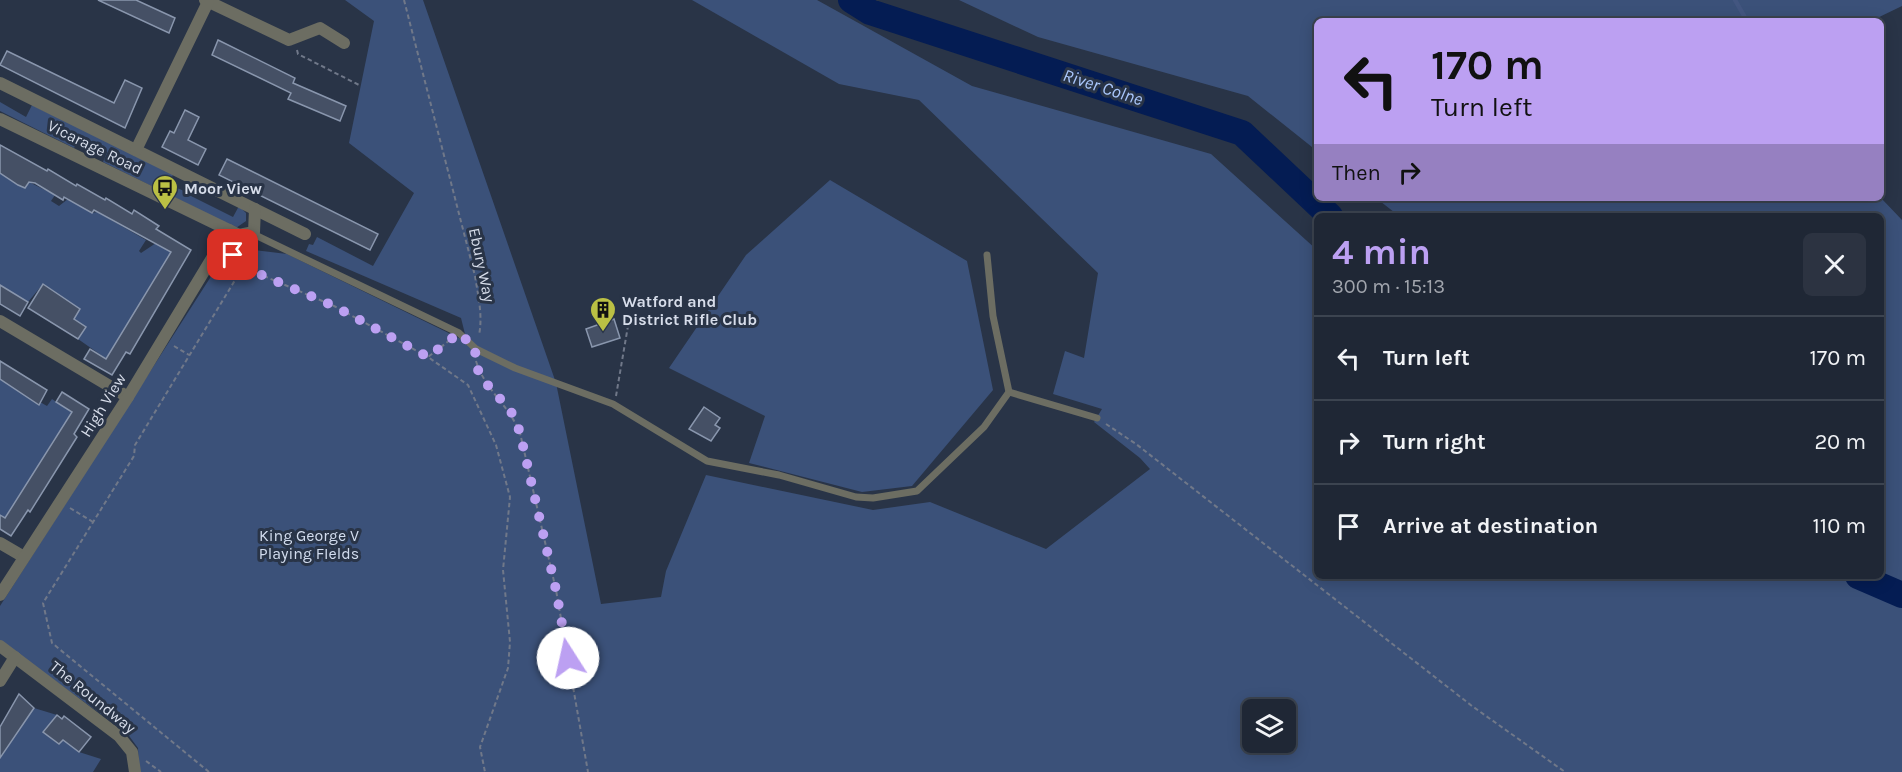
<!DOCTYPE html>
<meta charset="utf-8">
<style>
body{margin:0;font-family:Karla,sans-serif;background:#2c3341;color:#f1f3f6;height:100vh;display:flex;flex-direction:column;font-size:22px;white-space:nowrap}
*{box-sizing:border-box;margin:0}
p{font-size:20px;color:#a1a5ad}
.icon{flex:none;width:33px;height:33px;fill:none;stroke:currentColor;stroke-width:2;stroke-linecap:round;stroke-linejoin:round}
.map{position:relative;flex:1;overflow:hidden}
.side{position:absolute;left:1314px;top:213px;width:570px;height:366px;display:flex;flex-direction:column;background:#1f2735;border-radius:9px;box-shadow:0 3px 15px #0003,0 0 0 2px #3c4450}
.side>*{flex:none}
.banner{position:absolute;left:1314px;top:18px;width:570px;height:183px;border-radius:9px;box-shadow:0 3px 15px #0003,0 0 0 2px #3c4450;background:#bca0f2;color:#111;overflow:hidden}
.controls{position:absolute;left:1242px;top:699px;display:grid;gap:12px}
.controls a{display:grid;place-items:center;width:54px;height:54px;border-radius:9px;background:#1f2735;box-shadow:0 3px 15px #0003,0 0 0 2px #3c4450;font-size:30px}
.pin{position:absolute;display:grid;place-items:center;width:51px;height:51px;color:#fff;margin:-26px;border-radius:12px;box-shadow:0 3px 9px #0006}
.me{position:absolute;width:66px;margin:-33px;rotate:350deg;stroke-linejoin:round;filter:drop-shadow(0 0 4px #0008)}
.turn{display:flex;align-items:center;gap:21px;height:126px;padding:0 18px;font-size:27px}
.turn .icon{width:78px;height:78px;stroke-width:2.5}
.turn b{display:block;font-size:42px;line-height:51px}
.then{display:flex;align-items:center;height:57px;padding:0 18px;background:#0003;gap:12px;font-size:22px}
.round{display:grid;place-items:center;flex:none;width:63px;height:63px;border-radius:9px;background:#2c3341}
.head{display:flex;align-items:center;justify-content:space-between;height:102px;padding:0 18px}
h1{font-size:36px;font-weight:700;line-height:45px;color:#bca0f2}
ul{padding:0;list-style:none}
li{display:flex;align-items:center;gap:18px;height:84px;padding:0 18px;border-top:2px solid #3c4450}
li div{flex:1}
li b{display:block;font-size:22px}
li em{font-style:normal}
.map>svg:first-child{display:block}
.green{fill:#3b5179;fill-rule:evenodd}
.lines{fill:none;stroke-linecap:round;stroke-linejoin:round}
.stream{stroke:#435680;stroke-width:4.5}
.river{stroke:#041c53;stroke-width:26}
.building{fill:#455065;stroke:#8996ad;stroke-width:1.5}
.path{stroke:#707889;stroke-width:2;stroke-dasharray:4.5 3;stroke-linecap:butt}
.lane{stroke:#6c6d62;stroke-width:7}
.street{stroke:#6c6d62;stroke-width:12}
.route{stroke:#bca0f2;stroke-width:10;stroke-dasharray:0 18}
.labels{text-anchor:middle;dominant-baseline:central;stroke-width:6;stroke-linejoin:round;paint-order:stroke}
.street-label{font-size:16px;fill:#d7ddea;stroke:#293447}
.poi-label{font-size:16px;font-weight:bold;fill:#d7ddea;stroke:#293447;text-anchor:start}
.park-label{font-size:16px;fill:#d3ddef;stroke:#293447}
.water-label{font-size:18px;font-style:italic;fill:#aac7fc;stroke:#293447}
</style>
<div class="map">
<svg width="1902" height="772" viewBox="0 0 1902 772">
<rect width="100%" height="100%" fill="#293447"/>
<g class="green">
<path d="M345 0H423L556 383 601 604 661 597 666 571 706 475 873 510 930 502 1046 549 1150 469 1140 458 1094 422 1102 409 1053 394 1065 351 1084 358 1098 273 919 100 839 84 692 0H817L972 86 1211 154 1317 250V576H1881V216H1399L1376 198H1881L1902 220V772H139L138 748 127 733 0 641V606L226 253 238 248 287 254 467 342 461 318 306 251 309 244 313 245 317 237 373 266 414 193 349 143 374 21ZM1252 710H1286V742H1252Z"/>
<path d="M959 0H1902V6L1871 21H1317V151L1248 96 1038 37Z"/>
<path d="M0 102 26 117 32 105 173 174 170 185 184 191 188 183 192 184 187 194 233 217 239 206 246 213V221L236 228 103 162 107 152 80 138 74 148 0 111Z"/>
<path d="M0 167 6 170 7 178 25 188 29 182 55 195 51 201 59 206 68 199 92 213 97 212 146 240 139 251 141 253 156 243 173 253 145 294 108 360 78 339 86 327 74 319 80 309 67 301 46 303 54 291 43 284 28 302 0 285Z"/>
<path d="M830 180 967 261 993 390 912 486 862 492 749 463 765 416 669 368 746 255Z"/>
<path d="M0 378 39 404 40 402 47 406 52 399 74 414 54 439 7 520 0 515Z"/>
<path d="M34 708 57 715 43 732 58 744 63 740 79 752 101 759 93 772H0V755Z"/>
</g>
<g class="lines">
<path class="stream" d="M1735 0 1747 21"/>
<g class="river">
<path d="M851 0 870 12 1242 133 1330 216"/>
<path d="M1858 576 1902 595"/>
</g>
</g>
<g class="building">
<path d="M98 0H136L175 18 169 33Z"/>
<path d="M218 40 295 78 293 83 346 106 340 121 288 99 291 93 212 55Z"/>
<path d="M7 51 114 103 125 80 142 88 125 128 0 65Z"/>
<path d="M185 110 199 117 188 140 206 149 198 165 162 147 170 131 174 133Z"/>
<path d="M0 145 47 171 48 169 76 186 77 184 105 200 106 198 132 214 134 210 159 226 156 229 191 250 130 354 126 352 112 375 84 359 90 349 106 359 171 252 94 210 92 213 64 197 63 200 35 183 29 182 25 188 18 185 0 173Z"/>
<path d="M227 159 378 234 370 250 219 175Z"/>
<path d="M43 284 80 309 74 319 86 327 78 339 28 308Z"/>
<path d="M0 285 28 302 20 316 0 304Z"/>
<path d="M614 319 620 338 592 347 586 329Z"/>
<path d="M0 361 47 390 39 405 0 379Z"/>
<path d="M62 392 89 409 74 434 77 437 30 512 28 510 11 536 0 529V515L5 518 72 412 56 402Z"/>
<path d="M704 407 720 418 715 425 720 428 711 441 689 429Z"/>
<path d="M19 694 34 708 0 758V727Z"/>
<path d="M57 715 62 719 64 716 91 737 79 752 63 740 59 744 43 732Z"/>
</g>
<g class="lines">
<g class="path">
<path d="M404 0 475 276C478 295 483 316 479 335"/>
<path d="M297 50 298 54 359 85"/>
<path d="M243 267 334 306 428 357"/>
<path d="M450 340 428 357 468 385 496 445 510 497 503 570 510 642 508 668 480 747 485 772"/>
<path d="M174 346 189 355"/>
<path d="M476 361C485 390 509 405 520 433L556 590 588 772"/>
<path d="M616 396 629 320"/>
<path d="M1106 424 1136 444 1472 706 1565 772"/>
<path d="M70 508 93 522"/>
<path d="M146 761 161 772"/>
<path d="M209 772 52 643 43 603 134 456 135 445 243 267 231 252"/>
</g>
<g class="lane">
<path d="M251 233 459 333 476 349 515 368 613 404 707 461 779 475 856 497 873 498 917 491 984 427 1009 392 993 316 987 255"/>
<path d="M1009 392 1097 418"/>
</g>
<g class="street">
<path d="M205 0 289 40 320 28 344 43"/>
<path d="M0 83 305 234"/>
<path d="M0 119 239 235 254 232 255 209"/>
<path d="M136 150 208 2"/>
<path d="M0 321 128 397"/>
<path d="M0 543 24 557"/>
<path d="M0 595 128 397 229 230"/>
<path d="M0 646 119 736 132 752 135 772"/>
<path d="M0 681 15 657"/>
</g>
</g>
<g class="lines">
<path class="route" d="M233 255 243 267 334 306 428 357 459 333 476 349C469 376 501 395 513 415 516 420 518 427 520 433L556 590 568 658"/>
</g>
<defs>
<symbol id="bus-pin" viewBox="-11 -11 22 30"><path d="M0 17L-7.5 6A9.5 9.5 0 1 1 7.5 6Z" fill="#bbc044" stroke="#293447"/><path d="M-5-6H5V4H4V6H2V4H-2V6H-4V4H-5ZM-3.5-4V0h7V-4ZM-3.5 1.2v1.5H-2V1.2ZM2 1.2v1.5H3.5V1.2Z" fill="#111"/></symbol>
<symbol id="building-pin" viewBox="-11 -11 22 30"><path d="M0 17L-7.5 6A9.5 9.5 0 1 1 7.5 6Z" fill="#bbc044" stroke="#293447"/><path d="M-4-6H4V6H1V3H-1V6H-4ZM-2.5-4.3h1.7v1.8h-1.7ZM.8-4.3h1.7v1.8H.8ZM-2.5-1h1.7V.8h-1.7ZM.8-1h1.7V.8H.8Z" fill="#111"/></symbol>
</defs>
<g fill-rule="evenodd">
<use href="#bus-pin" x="150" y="173" width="30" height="40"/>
<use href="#building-pin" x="588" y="295" width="30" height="40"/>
</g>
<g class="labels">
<g class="street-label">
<text transform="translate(95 147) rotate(26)">Vicarage Road</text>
<text transform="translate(482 265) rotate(78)">Ebury Way</text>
<text transform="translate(103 405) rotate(-58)">High View</text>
<text transform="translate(93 697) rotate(39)">The Roundway</text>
</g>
<g class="poi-label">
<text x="184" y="188">Moor View</text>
<text x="622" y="301">Watford and<tspan x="622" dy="18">District Rifle Club</tspan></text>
</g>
<g class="park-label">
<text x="309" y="535">King George V<tspan x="309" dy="18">Playing FIelds</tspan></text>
</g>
<g class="water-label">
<text transform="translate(1103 87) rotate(18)">River Colne</text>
</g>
</g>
</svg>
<div class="controls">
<a><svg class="icon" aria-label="layers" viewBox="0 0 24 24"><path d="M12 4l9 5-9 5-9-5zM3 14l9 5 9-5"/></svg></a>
</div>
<div class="pin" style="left:233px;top:255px;background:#d93025"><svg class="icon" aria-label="arrive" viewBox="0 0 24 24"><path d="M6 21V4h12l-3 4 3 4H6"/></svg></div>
<svg class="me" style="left:568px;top:658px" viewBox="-20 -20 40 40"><circle r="19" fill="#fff"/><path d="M0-13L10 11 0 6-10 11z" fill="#bca0f2"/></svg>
<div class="banner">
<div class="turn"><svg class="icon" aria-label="left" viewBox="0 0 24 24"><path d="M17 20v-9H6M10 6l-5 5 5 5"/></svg><div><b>170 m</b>Turn left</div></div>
<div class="then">Then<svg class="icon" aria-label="right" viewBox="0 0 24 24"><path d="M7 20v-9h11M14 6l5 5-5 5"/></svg></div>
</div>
<section class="side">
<div class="head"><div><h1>4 min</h1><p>300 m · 15:13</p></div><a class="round"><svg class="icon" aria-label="close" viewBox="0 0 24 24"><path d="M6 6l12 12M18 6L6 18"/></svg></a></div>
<ul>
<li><svg class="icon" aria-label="left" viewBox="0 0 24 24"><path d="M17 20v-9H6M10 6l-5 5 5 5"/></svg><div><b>Turn left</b></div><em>170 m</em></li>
<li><svg class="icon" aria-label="right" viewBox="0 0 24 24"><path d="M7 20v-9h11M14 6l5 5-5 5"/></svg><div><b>Turn right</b></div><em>20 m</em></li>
<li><svg class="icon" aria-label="arrive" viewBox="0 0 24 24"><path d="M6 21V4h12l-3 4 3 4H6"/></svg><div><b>Arrive at destination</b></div><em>110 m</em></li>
</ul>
</section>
</div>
